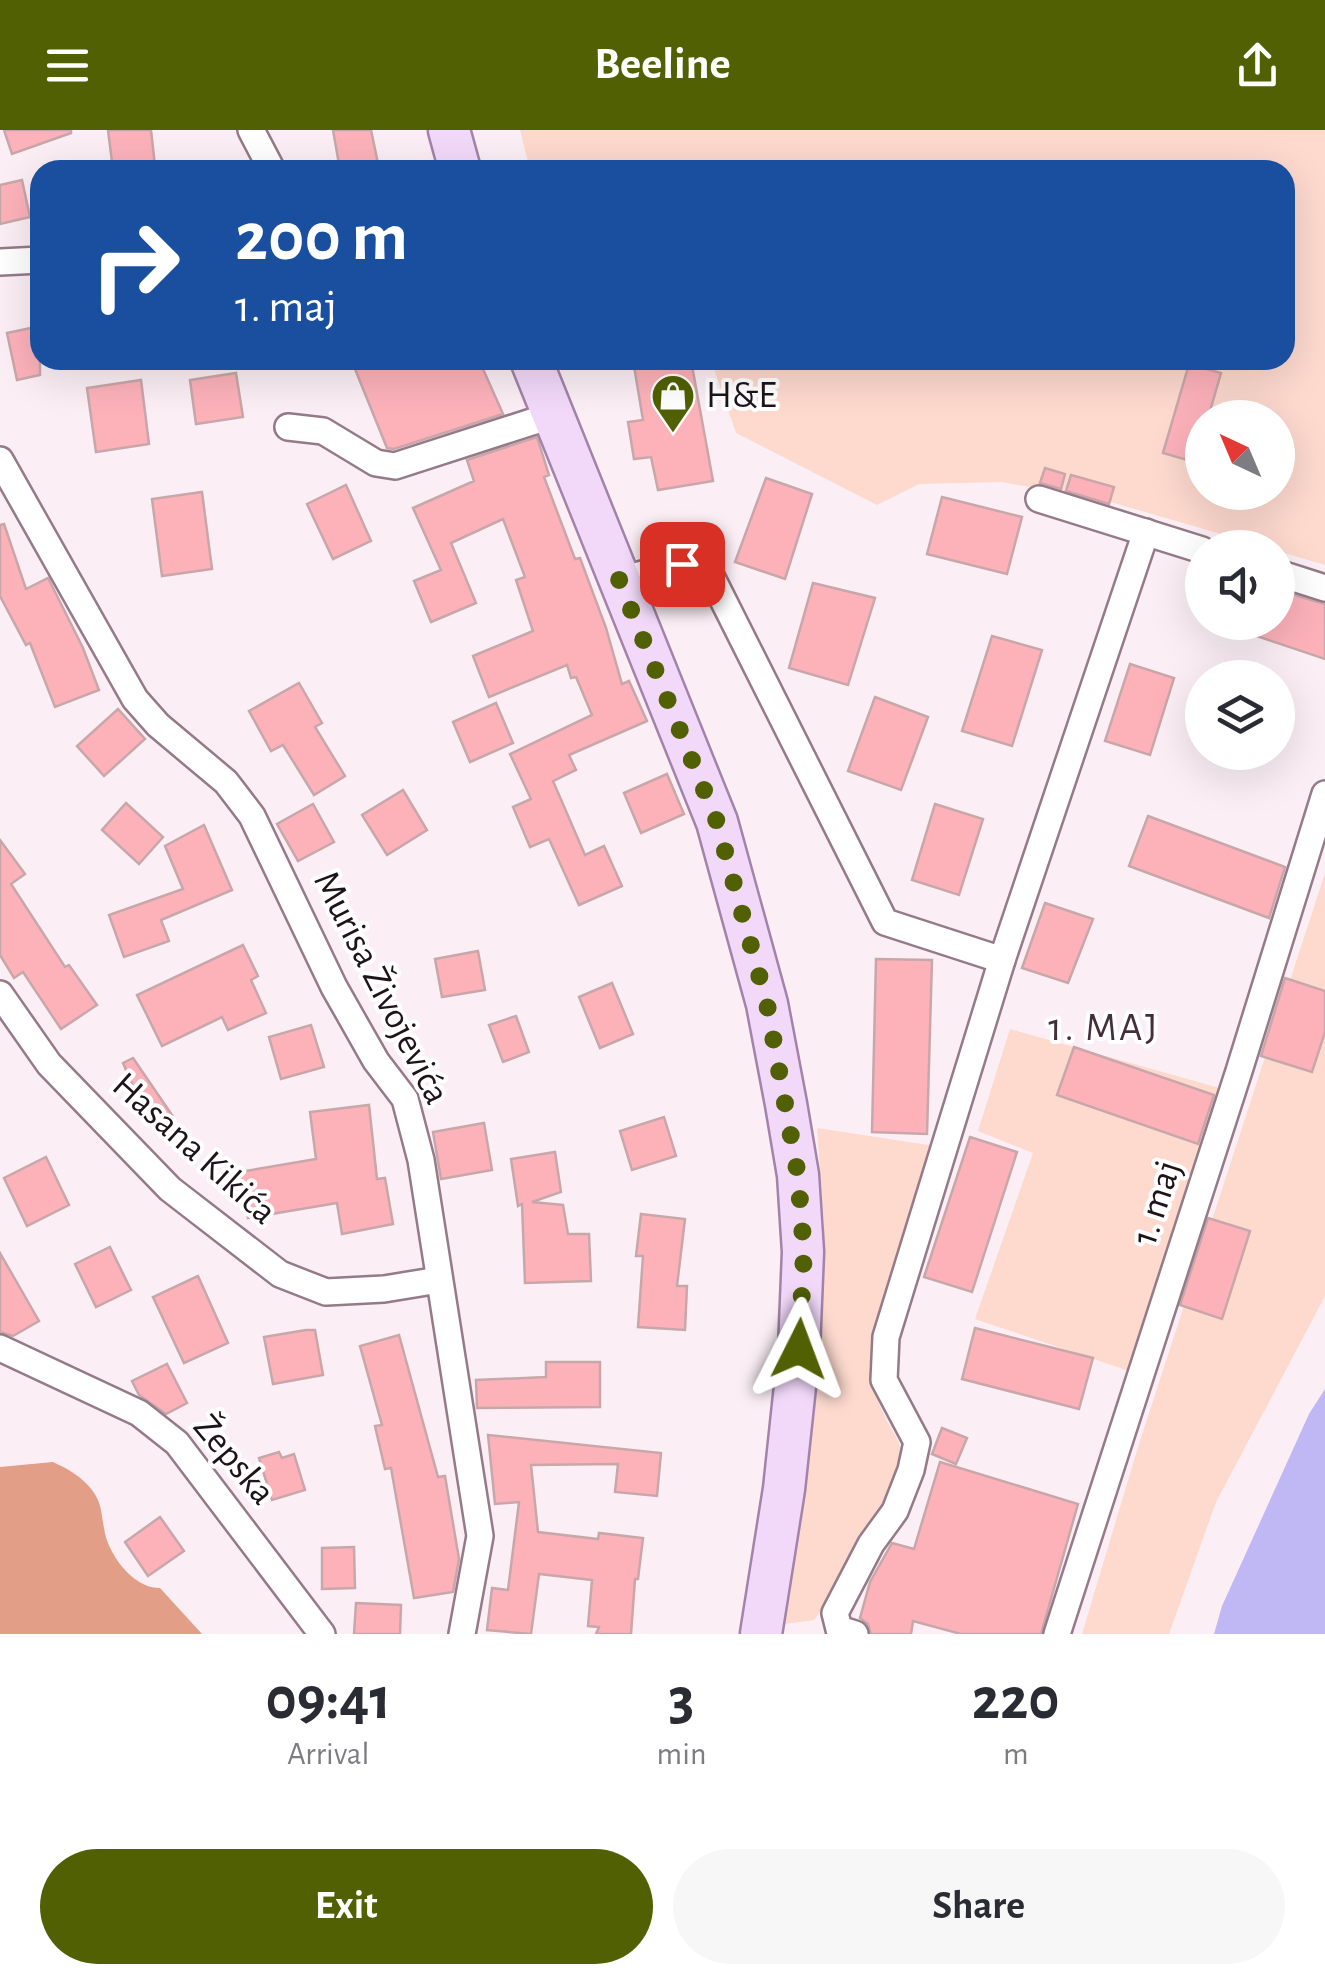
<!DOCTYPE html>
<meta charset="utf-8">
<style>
body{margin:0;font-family:"Alegreya Sans",sans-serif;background:#f7f7f7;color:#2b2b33;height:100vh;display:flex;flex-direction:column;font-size:38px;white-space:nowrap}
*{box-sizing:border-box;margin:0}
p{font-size:32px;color:#7c7c81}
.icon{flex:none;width:55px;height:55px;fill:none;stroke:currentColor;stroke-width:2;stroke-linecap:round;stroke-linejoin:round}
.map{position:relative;height:1504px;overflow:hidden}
.panel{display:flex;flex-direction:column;background:#fff;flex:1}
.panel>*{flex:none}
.top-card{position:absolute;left:30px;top:30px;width:1265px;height:210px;border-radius:30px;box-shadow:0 10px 40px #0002;background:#1a4fa0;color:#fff;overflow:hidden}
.needle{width:65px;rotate:316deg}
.buttons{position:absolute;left:1185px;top:270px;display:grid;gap:20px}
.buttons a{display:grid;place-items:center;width:110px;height:110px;border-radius:50%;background:#fff;box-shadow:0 10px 40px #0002;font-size:50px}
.pin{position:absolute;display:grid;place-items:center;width:85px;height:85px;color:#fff;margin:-42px;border-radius:20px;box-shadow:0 5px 15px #0006}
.me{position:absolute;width:110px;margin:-55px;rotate:3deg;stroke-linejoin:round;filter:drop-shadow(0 0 8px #0008)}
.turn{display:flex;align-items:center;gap:35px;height:210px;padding:0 40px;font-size:45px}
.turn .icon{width:130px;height:130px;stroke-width:2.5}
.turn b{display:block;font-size:70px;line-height:85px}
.eta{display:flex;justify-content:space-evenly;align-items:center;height:170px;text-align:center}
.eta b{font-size:60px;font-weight:700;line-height:70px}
.button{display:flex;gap:20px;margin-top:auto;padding:20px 40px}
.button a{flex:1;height:115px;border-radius:60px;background:#516002;color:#fff;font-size:40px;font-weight:700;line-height:115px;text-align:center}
.button a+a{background:#f7f7f7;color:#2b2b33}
header{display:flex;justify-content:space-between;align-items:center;height:130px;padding:0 40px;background:#516002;color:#fff;font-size:45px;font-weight:700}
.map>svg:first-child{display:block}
.green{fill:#fdd9ce;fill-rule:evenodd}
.forest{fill:#e29e87}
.water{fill:#c0b7f5}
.building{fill:#fdb2ba;stroke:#c8a7aa;stroke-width:2.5}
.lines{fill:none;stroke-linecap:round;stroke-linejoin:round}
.street-casing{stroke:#957a88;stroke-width:30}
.primary-casing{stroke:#a383a9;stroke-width:45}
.street{stroke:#fff;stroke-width:25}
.primary{stroke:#f2d9fa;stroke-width:40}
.route{stroke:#516002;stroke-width:18;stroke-dasharray:0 32.4}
.labels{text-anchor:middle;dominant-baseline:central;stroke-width:8;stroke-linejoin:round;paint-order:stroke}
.poi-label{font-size:38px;fill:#1e1319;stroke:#fff;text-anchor:start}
.street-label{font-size:38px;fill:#1e1319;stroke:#fff}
.neighbourhood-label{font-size:40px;letter-spacing:2.5px;fill:#442e3a;stroke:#fff}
</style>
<header><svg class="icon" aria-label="menu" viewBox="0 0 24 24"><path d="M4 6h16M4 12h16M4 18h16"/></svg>Beeline<svg class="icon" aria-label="share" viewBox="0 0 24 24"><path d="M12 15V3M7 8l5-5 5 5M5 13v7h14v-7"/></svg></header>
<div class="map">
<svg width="1325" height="1504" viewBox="0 0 1325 1504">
<rect width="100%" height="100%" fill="#fbeff5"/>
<g class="green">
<path d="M520 0H1325V435L1278 421V418L1266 417 1107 371 1002 352 919 354 877 375 736 303 711 230H1285V40H530ZM1202 288H1278V362H1202Z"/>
<path d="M1325 743V1166L1216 1372 1169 1504H1082L1138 1317Z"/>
<path d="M1010 899 1223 959 1135 1243 975 1189 1033 1023 978 1001Z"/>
<path d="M817 998 935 1016 869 1237C873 1255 877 1272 886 1289 890 1298 898 1307 900 1317 907 1366 844 1452 814 1490L784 1494 819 1202 824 1093Z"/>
</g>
<path class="forest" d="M53 1332C68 1339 81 1346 92 1360 102 1373 101 1383 104 1398 107 1423 133 1459 160 1458L202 1504H0V1337Z"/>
<path class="water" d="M1325 1259V1504H1214L1222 1476 1309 1284Z"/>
<g class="building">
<path d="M4 0H71V3L12 24Z"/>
<path d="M108 0H151L155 36 113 40Z"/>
<path d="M333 0H371L379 38 340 40Z"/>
<path d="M22 50 30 87 0 94V55Z"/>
<path d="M40 196V245L17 250 7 203Z"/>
<path d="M382 230H479L503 284 394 319 387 318 355 239Z"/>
<path d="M633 230H691L713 351 658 360 651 327 634 329 628 292 643 290Z"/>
<path d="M1189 234 1221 243 1208 288H1202V305L1194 332 1163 323Z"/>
<path d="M236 243 243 287 196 294 190 250Z"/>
<path d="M141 250 149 314 96 322 87 258Z"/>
<path d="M537 307 549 345 544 347 575 429 580 428 606 498 622 554 629 551 647 591 569 625 576 640 553 651 585 725 604 716 622 756 579 775 549 709 530 717 513 677 531 669 510 624 592 585 576 547 571 548 567 535 489 567 473 526 533 501 516 450 525 447 503 389 451 413 476 473 431 492 414 451 441 440 413 378 474 351 467 330Z"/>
<path d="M1045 338 1065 344 1061 359 1040 353Z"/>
<path d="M1071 345 1114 357 1109 374 1066 361Z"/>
<path d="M766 348 812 364 785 449 735 432Z"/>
<path d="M346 355 371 411 333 429 307 374Z"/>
<path d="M202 362 212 439 162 446 152 369Z"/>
<path d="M942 367 1022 387 1007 444 927 424Z"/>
<path d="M4 394 26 459 48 448 83 518 99 560 55 577 30 513 26 515 0 466V395Z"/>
<path d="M813 453 875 468 848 555 789 538Z"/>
<path d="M1278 460 1325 474V529L1227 496 1228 492H1278Z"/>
<path d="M992 506 1042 520 1012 616 962 601Z"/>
<path d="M1130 534 1174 548 1150 625 1105 611Z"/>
<path d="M299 553 322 593 315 597 345 646 314 665 283 615 271 621 249 581Z"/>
<path d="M875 567 928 587 901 660 848 641Z"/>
<path d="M496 573 513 613 470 632 453 592Z"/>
<path d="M118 579 145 609 104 646 77 616Z"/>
<path d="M667 644 684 684 641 703 624 663Z"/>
<path d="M403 660 427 700 387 725 362 685Z"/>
<path d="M126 673 163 707 139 734 102 700Z"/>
<path d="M313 674 334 712 298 731 277 694Z"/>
<path d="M935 674 983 689 959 765 912 750Z"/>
<path d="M1148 686 1285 737 1269 788 1129 736Z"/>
<path d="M204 695 232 760 161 790 169 811 124 827 109 785 183 759 165 716Z"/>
<path d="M0 710 25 744 11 754 65 837 69 835 97 875 61 899 23 842 14 848 0 825Z"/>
<path d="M1045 773 1093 789 1068 853 1022 838Z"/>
<path d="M243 815 258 846 251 850 266 883 228 900 222 887 162 916 137 865Z"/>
<path d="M478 821 485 860 442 867 435 829Z"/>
<path d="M876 829 932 830 927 1004 872 1002Z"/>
<path d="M1285 848 1325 861V902L1312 942 1261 926Z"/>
<path d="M612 853 633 904 600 918 579 867Z"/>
<path d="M516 886 529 922 503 932 489 895Z"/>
<path d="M311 895 324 937 281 949 269 907Z"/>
<path d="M1074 917 1214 965 1198 1014 1057 965Z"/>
<path d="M133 928 172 985 150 995 123 933Z"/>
<path d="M369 975 377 1049 385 1048 393 1094 342 1104 337 1073 248 1088 240 1042 316 1029 310 982Z"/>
<path d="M664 987 676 1026 632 1040 620 1001Z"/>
<path d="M484 993 492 1040 441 1049 433 1002Z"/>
<path d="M970 1007 1017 1022 972 1162 924 1147Z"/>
<path d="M555 1022 561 1062 532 1072 563 1075 568 1104H589L591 1151 525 1153 522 1074 518 1076 511 1029Z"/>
<path d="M46 1027 69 1075 27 1096 4 1048Z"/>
<path d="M641 1084 685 1089 677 1156H687L685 1200 638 1197 643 1126H636Z"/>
<path d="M1208 1088 1250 1101 1222 1189 1180 1175Z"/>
<path d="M110 1117 131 1160 96 1177 75 1134Z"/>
<path d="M0 1123 39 1191 13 1206 0 1202Z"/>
<path d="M198 1146 228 1213 184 1233 153 1167Z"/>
<path d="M975 1198 1093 1228 1079 1279 962 1249Z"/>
<path d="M306 1200H315L323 1245 273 1254 264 1207Z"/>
<path d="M399 1205 438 1347 445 1346 459 1429 453 1462 414 1468 391 1338 385 1339 375 1296 382 1295 360 1216Z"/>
<path d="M546 1232H600V1277L477 1278 476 1250 546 1247Z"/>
<path d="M167 1234 187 1273 166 1284 139 1265 132 1251Z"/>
<path d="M942 1298 967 1308 956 1334 932 1324Z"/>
<path d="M488 1305 661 1323 657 1366 615 1362 618 1334 531 1335 538 1402 598 1409 599 1403 643 1408 638 1449H635L631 1504H596L599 1497 588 1496 592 1450 539 1444 531 1504 487 1500 492 1458 508 1460 519 1372 495 1374Z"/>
<path d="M279 1322 282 1328 294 1324 305 1360 272 1370 259 1328Z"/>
<path d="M940 1332 1078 1374 1041 1504H961L913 1491 911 1504H871L868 1494 860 1488 870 1452 892 1413 914 1419Z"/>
<path d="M160 1387 184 1421 148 1446 125 1412Z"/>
<path d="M354 1417 355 1458 322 1459V1418Z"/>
<path d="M356 1473 401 1475 400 1504H354Z"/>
</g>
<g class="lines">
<defs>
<g id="street">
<path d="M251 0 272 40"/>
<path d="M0 132 40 130"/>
<path d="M288 297 323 301 376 333 395 336 553 285"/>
<path d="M0 330 135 569 158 595 226 652 252 686 334 857 376 931 405 969 421 1030 480 1406 462 1504"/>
<path d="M1039 369 1202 420"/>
<path d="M1278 443 1325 458"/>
<path d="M619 450 681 434 710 444 885 792 1002 830"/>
<path d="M0 864 49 934 170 1059 280 1144 326 1162 384 1159 439 1150"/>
<path d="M0 1218 139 1283 177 1313 322 1504"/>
<path d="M855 1504 839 1499 835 1483 871 1414 895 1381 911 1340 917 1312 884 1250 886 1207 1002 830 1146 402"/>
<path d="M1057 1504 1239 941 1325 664"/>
</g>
<g id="primary">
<path d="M449 0 460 40"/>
<path d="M531 230 717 692 767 874 786 974 798 1045 803 1122 799 1219 784 1359 761 1504"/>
</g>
</defs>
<use href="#street" class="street-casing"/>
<use href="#primary" class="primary-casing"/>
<use href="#street" class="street"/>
<use href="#primary" class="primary"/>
</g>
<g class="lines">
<path class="route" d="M682 434 619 450 717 692 767 874 798 1045 804 1122 799 1219"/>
</g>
<defs>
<symbol id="shop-pin" viewBox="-11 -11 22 30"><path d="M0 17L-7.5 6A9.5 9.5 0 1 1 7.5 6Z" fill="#516002" stroke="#fff"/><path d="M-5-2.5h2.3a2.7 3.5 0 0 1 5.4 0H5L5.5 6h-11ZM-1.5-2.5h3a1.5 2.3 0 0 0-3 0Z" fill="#fff"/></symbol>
</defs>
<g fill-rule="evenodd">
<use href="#shop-pin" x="648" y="241" width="50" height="68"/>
</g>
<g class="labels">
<g class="poi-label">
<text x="706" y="266">H&amp;E</text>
</g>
<g class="street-label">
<text transform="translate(381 858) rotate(63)">Murisa Živojevića</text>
<text transform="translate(194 1019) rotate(42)">Hasana Kikića</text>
<text transform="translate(1157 1073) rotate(-72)">1. maj</text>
<text transform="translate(234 1330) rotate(50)">Žepska</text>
</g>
<g class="neighbourhood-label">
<text x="1104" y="898">1. MAJ</text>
</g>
</g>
</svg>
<div class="buttons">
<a><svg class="needle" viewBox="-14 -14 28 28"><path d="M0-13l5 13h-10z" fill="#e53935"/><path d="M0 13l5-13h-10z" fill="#7c7c81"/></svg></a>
<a><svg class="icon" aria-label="sound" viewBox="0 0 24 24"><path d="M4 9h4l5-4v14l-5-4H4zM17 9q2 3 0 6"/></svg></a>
<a><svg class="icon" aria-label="layers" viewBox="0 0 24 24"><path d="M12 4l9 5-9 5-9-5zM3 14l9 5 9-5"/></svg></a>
</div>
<div class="pin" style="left:682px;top:434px;background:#d93025"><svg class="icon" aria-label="arrive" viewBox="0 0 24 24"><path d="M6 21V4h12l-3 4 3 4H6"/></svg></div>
<svg class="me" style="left:799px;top:1219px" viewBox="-20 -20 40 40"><path d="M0-17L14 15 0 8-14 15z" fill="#516002" stroke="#fff" stroke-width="4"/></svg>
<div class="top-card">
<div class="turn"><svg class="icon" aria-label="right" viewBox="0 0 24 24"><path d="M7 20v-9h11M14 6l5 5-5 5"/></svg><div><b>200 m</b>1. maj</div></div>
</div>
</div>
<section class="panel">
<div class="eta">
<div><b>09:41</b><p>Arrival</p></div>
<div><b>3</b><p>min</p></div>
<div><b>220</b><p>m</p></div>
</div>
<div class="button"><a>Exit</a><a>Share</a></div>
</section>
